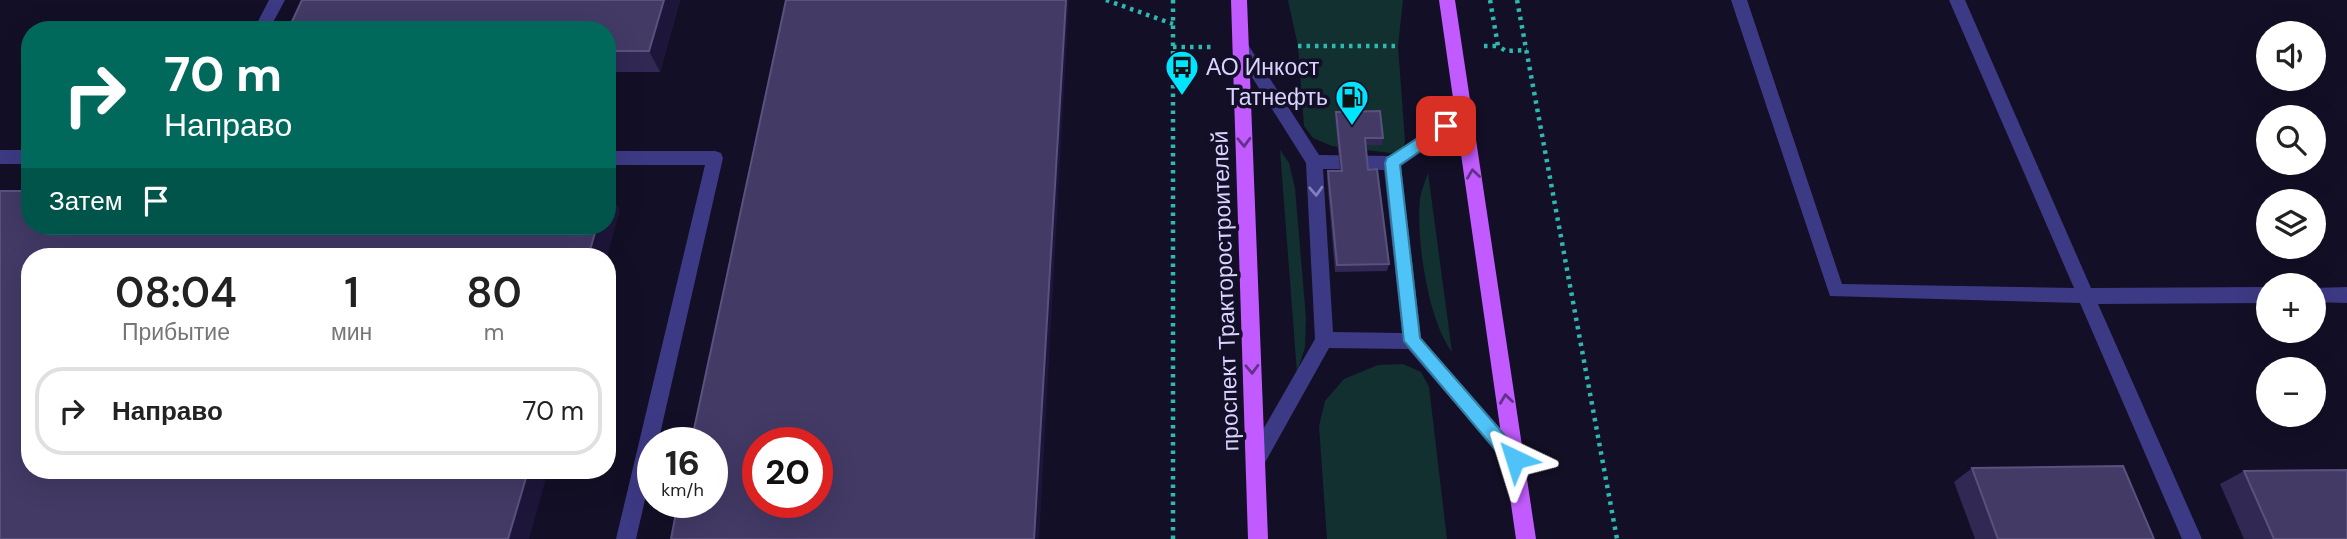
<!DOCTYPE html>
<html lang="ru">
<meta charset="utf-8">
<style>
body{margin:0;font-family:"DM Sans",sans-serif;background:#f2f2f2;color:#222;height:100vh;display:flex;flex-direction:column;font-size:26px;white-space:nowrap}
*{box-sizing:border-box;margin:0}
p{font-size:23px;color:#767676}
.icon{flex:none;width:38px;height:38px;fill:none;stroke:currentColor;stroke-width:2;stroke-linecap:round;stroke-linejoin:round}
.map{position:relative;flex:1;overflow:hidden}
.drawer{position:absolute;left:21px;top:248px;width:595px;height:231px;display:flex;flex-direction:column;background:#fff;border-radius:28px;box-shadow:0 7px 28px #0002}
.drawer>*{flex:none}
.top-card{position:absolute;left:21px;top:21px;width:595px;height:214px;border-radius:28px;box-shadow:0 7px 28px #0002;background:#00695c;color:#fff;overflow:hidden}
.controls{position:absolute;left:2256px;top:21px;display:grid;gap:14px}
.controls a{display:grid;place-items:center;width:70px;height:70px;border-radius:50%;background:#fff;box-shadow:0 7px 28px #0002;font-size:35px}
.speed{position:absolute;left:637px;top:427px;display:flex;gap:14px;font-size:35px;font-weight:700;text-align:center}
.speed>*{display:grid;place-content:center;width:91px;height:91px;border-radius:50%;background:#fff;box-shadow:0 7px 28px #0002;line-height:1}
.speed small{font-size:18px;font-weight:400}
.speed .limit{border:10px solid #d22;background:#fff;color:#111}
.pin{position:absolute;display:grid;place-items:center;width:60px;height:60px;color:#fff;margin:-30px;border-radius:14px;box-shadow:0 4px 10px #0006}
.me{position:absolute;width:77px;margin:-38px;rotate:319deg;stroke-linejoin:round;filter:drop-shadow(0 0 5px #0008)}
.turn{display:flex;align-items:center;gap:24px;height:147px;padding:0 28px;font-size:32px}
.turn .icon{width:91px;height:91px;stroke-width:2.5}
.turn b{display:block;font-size:49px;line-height:60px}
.then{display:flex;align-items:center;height:66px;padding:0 28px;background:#0003;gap:14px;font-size:26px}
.eta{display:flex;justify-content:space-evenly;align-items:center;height:119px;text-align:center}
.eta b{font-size:42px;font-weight:600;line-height:49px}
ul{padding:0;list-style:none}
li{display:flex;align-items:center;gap:21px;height:88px;margin:0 14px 10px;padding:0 14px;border:4px solid #e0e0e0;border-radius:28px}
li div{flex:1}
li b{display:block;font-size:26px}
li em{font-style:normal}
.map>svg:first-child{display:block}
.green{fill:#12302f}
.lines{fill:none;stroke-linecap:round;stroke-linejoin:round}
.path{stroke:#2fb8b0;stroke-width:4.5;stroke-dasharray:3.5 5;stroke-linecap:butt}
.minor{fill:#3d3a85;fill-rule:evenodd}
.major{fill:#c25bff;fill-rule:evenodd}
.wall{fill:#312854}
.shaded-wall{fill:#1d163a}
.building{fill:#433a66;stroke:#5a527e;stroke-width:2;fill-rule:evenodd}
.oneway{stroke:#623188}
.oneway2{stroke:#837fbc}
.route{fill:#4fc3f7;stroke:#337fa1;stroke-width:2}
.labels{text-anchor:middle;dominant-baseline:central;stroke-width:7;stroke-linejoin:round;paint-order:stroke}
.poi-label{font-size:23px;fill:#d9d4ff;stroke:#130f26;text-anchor:start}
.street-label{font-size:23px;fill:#d9d4ff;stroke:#130f26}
</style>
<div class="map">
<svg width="2347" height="539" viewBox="0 0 2347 539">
<rect width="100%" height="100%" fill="#130f26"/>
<g class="green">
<path d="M1288 0H1403L1398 46 1405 141 1403 149 1391 153 1332 146 1313 138 1304 126 1298 46Z"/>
<path d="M1280 150 1289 163 1295 188 1306 318 1305 347 1297 373Z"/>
<path d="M1428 173 1452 352C1428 320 1416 240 1420 199 1421 191 1425 182 1428 173Z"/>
<path d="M1403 364 1421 372 1429 387 1447 539H1327L1319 426 1325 401 1344 379 1378 365Z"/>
</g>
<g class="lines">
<g class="path">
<path d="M1106 0 1173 24"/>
<path d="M1173 0V539"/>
<path d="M1490 0 1498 46 1506 51 1527 50"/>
<path d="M1517 0 1617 539"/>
<path d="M1298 46H1398"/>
<path d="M1484 46H1498"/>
<path d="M1173 47H1211"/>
</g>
<g class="minor">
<path d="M269 0H285L269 30H257L255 27Z"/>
<path d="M1731 0H1747L1842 284 2074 288 1949 0H1965L2091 288 2268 287V303L2098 304 2202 539H2182L2080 303 1830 296Z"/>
<path d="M1241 41 1247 43 1319 155 1389 156 1458 110H1470L1472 114 1470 118 1401 166 1421 338 1522 453 1525 459 1522 465 1515 468 1508 465 1408 349 1329 348 1263 466 1256 469 1249 466 1246 460 1249 454 1315 339 1306 163 1233 47ZM1323 169 1384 170 1402 333 1333 332Z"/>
<rect x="0" y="150" width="30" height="14"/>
<path d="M607 151H715L721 153 723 158 658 443H653V465L636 539H616L705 165H607Z"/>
<path d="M2347 287V303L2314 302V288Z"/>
</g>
<g class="major">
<path d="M1231 0H1247L1268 539H1248Z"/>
<path d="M1439 0H1455L1536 539H1516Z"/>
</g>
</g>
<g class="wall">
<path d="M302 0H680L660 72H607V30Z"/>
<path d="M1336 112 1383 138 1382 145H1365L1368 170 1389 264 1387 271 1335 272 1327 179 1328 171H1340L1335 119Z"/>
<path d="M1972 468 2154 539H1975L1954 482Z"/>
<path d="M2244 471 2347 539H2244L2220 484Z"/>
</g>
<g class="shaded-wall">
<path d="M664 0H680L660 72 649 51Z"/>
<path d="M1066 0H1069L1039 539H1034Z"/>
<path d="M607 191 620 210 607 257H588L597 226H607Z"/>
<path d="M528 471H548L529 539H508Z"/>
</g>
<g class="building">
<path d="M302 0H664L649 51H607V30H288Z"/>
<path d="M786 0H1066L1034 539H671L678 502H712V443H691ZM758 443H817V502H758Z"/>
<path d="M1380 111 1383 138H1365L1368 170 1377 169 1389 264 1337 265 1328 171H1342L1336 112Z"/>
<path d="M0 191H30V226H597L588 257H30V471H528L508 539H0Z"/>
<path d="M2123 466 2154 539H1998L1972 468Z"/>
<path d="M2347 470V539H2274L2244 471Z"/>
</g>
<defs><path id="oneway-chevron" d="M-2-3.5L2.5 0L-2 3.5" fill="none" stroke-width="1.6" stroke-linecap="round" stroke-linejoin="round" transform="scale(1.75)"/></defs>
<g class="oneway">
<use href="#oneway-chevron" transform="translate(1244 142) rotate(88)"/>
<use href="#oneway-chevron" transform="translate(1473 174) rotate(-98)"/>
<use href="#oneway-chevron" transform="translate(1252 369) rotate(88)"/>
<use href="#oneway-chevron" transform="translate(1506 399) rotate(-98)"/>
</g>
<use class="oneway2" href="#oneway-chevron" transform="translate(1316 191) rotate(87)"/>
<path class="route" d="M1446 120 1454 126 1451 130 1400 165 1420 338 1521 454 1523 459 1521 465 1515 467 1508 465 1404 341 1385 163 1387 158Z"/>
<defs>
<symbol id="bus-pin" viewBox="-11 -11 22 30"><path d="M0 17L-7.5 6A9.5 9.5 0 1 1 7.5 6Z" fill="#00e5ff" stroke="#130f26"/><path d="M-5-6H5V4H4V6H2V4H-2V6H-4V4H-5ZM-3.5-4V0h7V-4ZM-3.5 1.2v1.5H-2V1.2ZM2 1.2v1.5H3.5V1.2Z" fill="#111"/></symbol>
<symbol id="fuel-pin" viewBox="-11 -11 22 30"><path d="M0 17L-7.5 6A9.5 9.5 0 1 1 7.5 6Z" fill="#00e5ff" stroke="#130f26"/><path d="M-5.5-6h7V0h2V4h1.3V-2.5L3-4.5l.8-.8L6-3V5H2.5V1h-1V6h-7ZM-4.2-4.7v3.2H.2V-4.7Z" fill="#111"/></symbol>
</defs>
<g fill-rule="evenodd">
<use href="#bus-pin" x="1163" y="48" width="38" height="52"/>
<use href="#fuel-pin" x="1333" y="78" width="38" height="52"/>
</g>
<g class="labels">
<g class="poi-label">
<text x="1206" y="67">АО Инкост</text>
<text x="1328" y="97" text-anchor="end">Татнефть</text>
</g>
<g class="street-label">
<text transform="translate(1225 291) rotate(-92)">проспект Тракторостроителей</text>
</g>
</g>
</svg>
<div class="controls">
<a><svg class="icon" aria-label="sound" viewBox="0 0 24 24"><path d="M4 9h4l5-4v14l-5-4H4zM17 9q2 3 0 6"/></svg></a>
<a><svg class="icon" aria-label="search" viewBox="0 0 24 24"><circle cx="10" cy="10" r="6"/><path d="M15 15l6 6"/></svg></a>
<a><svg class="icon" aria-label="layers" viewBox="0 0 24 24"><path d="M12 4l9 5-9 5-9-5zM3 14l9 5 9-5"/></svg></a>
<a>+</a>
<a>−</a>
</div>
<div class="speed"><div>16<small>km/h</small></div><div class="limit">20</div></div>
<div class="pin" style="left:1446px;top:126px;background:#d93025"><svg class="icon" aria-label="arrive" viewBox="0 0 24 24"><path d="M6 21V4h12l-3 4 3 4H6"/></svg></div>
<svg class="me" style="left:1515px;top:459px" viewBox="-20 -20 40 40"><path d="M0-17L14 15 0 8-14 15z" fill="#4fc3f7" stroke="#fff" stroke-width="4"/></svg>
<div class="top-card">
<div class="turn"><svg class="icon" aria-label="right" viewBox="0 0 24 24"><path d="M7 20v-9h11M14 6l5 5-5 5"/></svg><div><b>70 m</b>Направо</div></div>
<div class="then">Затем<svg class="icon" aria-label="arrive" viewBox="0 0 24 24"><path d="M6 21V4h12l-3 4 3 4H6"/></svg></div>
</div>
<section class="drawer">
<div class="eta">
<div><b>08:04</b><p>Прибытие</p></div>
<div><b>1</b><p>мин</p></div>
<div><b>80</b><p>m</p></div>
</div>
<ul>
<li><svg class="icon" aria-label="right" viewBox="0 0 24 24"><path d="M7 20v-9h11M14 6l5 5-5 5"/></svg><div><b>Направо</b></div><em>70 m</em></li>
</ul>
</section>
</div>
